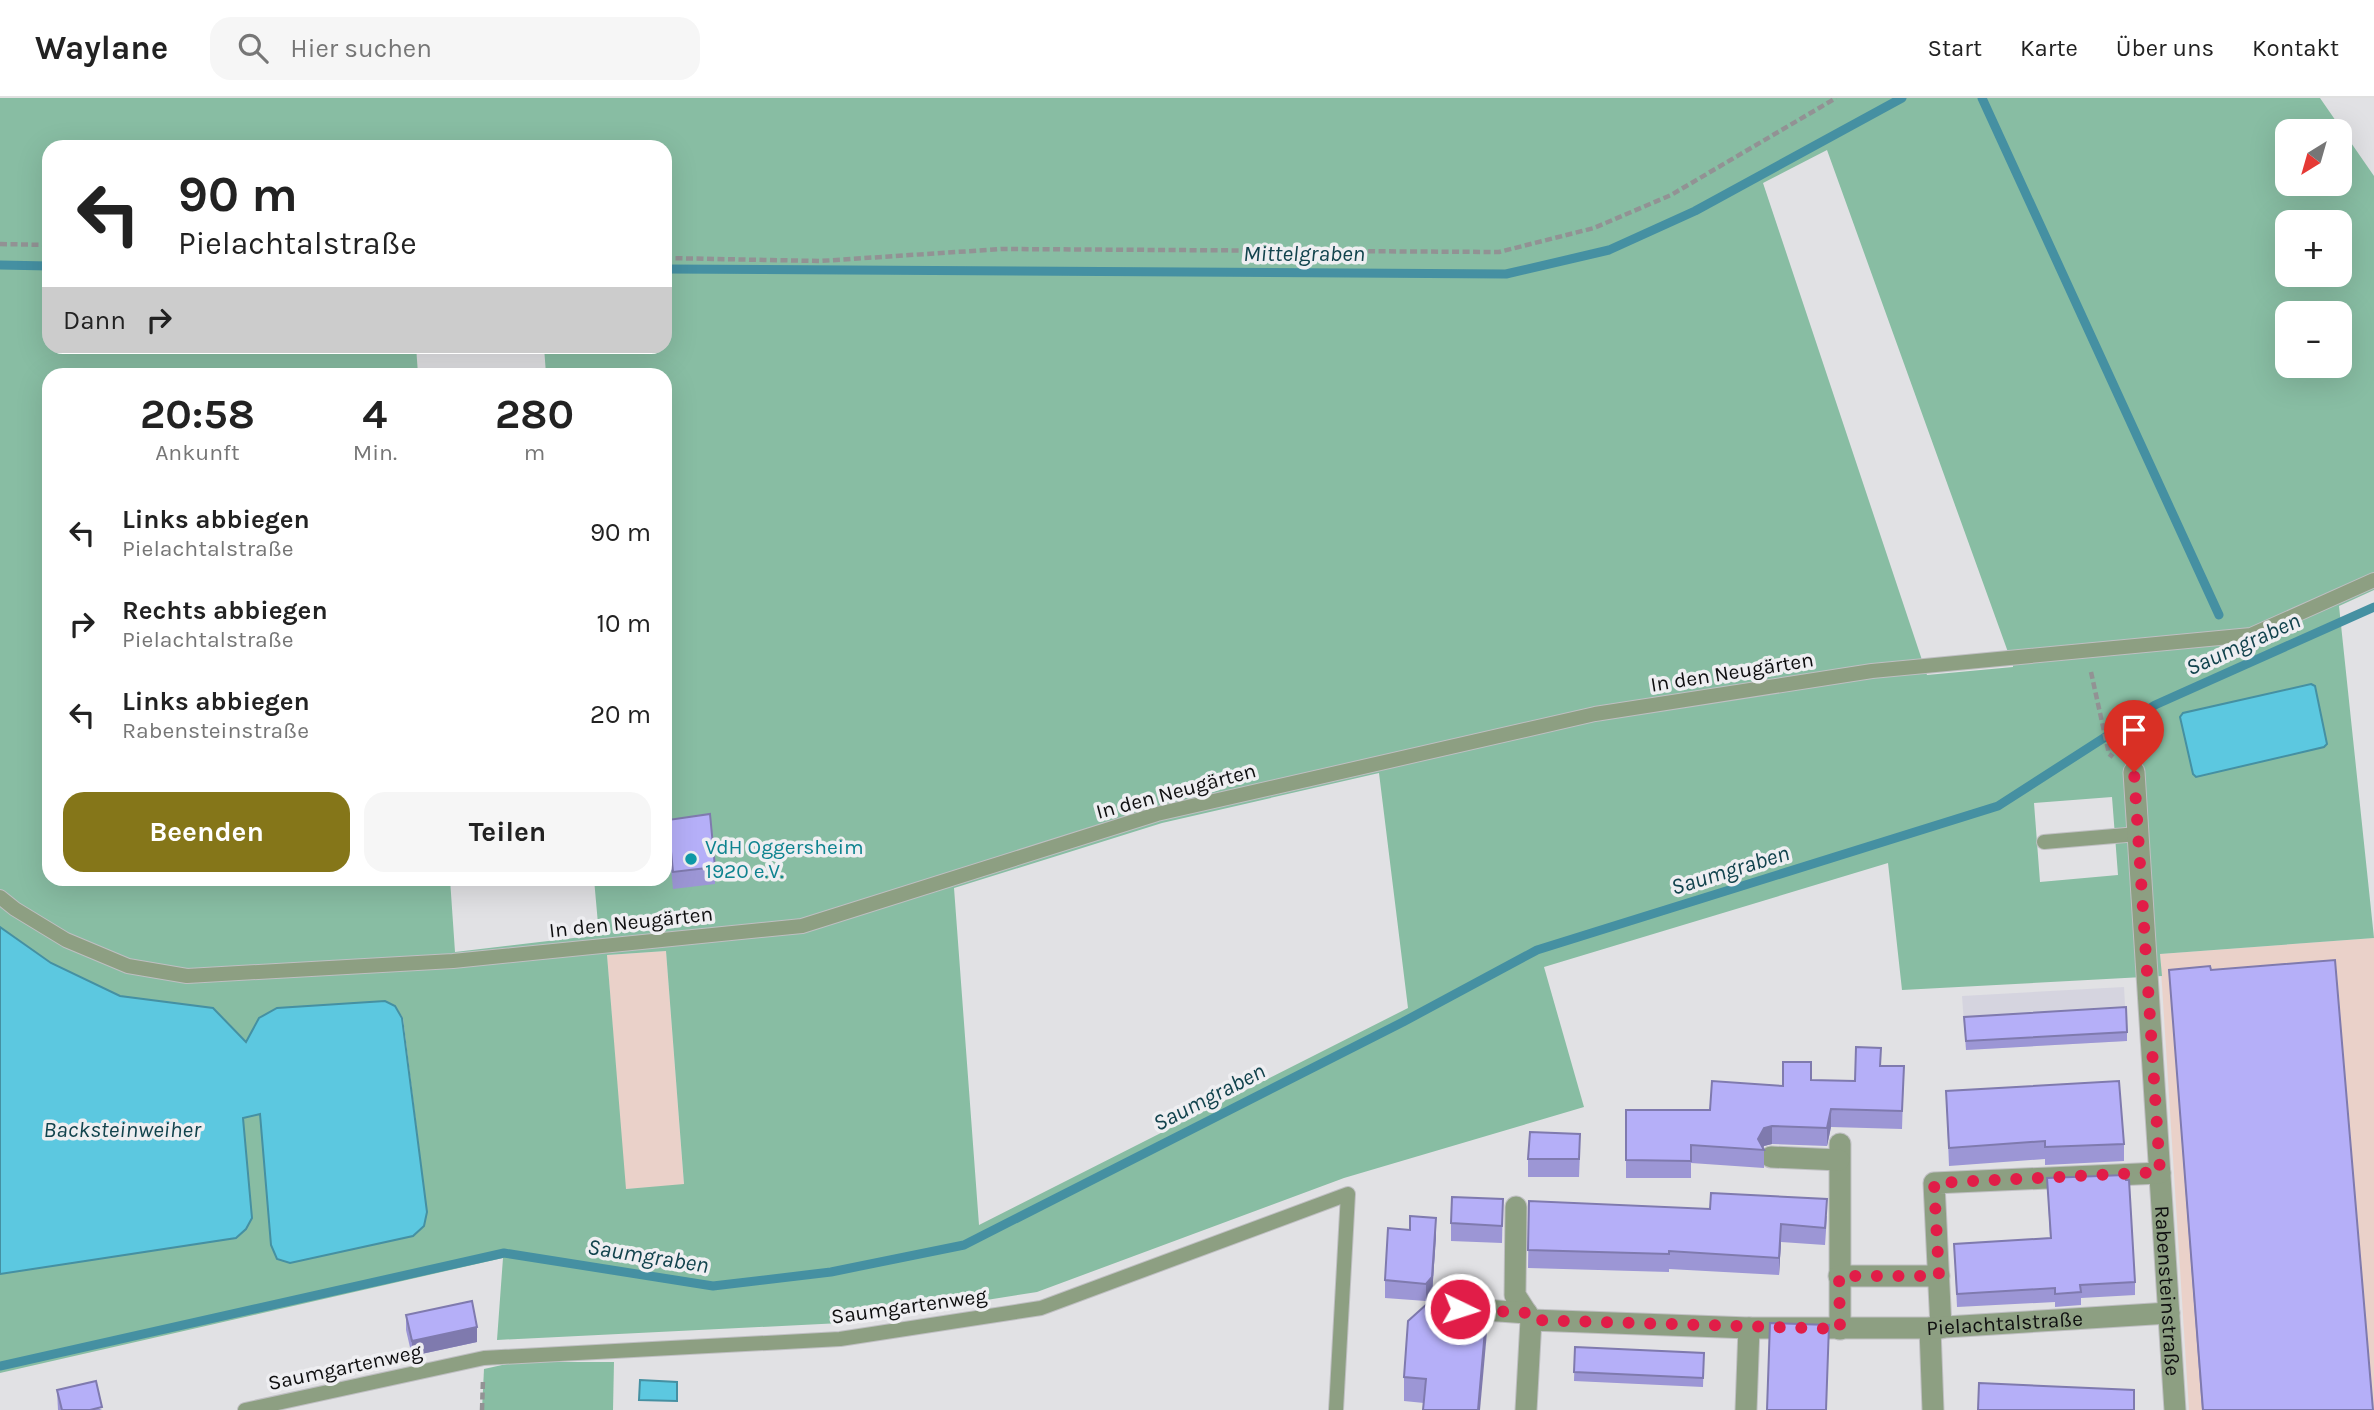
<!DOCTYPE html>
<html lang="de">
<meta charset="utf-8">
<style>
body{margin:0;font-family:Karla,sans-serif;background:#f6f6f6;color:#222;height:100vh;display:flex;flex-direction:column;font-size:26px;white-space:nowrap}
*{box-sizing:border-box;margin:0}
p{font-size:23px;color:#767676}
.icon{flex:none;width:38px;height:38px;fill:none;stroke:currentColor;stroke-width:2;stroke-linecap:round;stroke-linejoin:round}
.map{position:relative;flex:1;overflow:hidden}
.sheet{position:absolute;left:42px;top:270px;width:630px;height:518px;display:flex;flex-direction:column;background:#fff;border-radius:21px;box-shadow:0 7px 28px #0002}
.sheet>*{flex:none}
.banner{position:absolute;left:42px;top:42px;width:630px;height:214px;border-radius:21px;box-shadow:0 7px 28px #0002;background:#fff;color:#222;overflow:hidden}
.needle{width:46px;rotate:217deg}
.fabs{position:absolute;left:2275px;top:21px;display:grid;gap:14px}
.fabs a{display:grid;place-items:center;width:77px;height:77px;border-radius:14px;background:#fff;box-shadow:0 7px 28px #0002;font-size:35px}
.pin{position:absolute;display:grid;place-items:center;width:60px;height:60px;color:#fff;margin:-72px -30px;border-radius:50% 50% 50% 0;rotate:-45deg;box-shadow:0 0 7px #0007}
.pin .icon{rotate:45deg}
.me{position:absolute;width:77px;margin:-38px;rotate:94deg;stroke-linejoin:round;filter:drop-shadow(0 0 5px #0008)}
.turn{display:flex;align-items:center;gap:24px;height:147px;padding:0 21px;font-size:32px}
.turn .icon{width:91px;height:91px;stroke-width:2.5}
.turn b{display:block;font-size:49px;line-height:60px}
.then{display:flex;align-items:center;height:66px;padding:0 21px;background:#0003;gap:14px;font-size:26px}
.eta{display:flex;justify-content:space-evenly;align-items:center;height:119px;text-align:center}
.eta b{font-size:42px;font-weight:700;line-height:49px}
.cta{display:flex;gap:14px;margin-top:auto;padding:14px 21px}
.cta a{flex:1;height:80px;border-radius:21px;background:#857619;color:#fff;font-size:28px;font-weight:700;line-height:80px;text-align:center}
.cta a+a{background:#f6f6f6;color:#222}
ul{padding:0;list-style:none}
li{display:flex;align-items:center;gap:21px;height:91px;padding:0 21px}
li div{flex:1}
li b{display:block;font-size:26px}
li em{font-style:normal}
header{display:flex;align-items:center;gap:42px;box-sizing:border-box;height:98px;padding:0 35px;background:#fff;border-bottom:2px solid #e0e0e0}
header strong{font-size:33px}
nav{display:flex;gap:38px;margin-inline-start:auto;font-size:24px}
.search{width:490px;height:63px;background:#f6f6f6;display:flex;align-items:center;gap:18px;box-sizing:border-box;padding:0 24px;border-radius:21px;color:#767676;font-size:26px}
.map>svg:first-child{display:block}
.commercial{fill:#ead1c9}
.built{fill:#d5d4df}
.green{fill:#88bda3;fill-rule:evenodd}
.water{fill:#5cc8e0;stroke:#4590a2;stroke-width:2}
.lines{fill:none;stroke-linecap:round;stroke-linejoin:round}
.stream{stroke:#4590a2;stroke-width:9}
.service-casing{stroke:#bfbfc2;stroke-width:16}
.minor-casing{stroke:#bfbfc2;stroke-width:23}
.path{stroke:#929294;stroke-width:4.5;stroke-dasharray:7 3.5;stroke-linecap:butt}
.service{stroke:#8d9f82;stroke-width:14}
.minor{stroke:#8d9f82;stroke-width:21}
.wall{fill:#9c96d5}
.shaded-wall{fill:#7f7aae}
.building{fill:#b5aff8;stroke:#7f7aae;stroke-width:2}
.route{stroke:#e11d48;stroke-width:12;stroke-dasharray:0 21.6}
.culture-dot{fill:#0f9aa8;stroke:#eeeef1;stroke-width:2.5}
.labels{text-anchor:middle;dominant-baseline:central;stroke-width:7;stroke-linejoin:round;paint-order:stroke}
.street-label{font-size:21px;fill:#0f0f10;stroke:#eeeef1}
.culture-label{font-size:21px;fill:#0d838f;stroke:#eeeef1;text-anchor:start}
.water-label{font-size:23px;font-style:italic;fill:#12434d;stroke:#eeeef1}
</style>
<header>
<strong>Waylane</strong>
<div class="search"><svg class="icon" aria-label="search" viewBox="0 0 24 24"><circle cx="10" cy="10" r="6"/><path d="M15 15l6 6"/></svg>Hier suchen</div>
<nav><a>Start</a><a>Karte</a><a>Über uns</a><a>Kontakt</a></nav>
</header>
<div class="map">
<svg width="2374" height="1312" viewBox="0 0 2374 1312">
<rect width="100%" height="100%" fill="#e1e1e4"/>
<g class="commercial">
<path d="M2374 840V1312H2189L2160 856Z"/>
<path d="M666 853 684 1087 625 1091 607 857Z"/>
</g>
<path class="built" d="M2124 889 2127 943 1966 952 1962 898Z"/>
<g class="green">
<path d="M0 0H2320L2374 78V492L2339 508 2374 840 2160 856 2162 878 1902 892 1888 765 1544 869 1584 1009 1344 1080 1037 1194 841 1225 497 1242 503 1160 0 1275V1176L236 1140 246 1131 252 1120 243 1020 260 1016 271 1147 277 1161 291 1165 413 1138 427 1114 403 920 395 908 247 944 213 910 120 898 51 865 0 829ZM2287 33H2340V86H2287ZM49 49H665V248L544 249 546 276H665V780L594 781 599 837 455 854 450 781 49 780V276H418L416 248H49ZM1827 52 2013 568V569L1927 577 1763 85ZM2287 124H2340V177H2287ZM2287 215H2340V268H2287ZM1379 675 1408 910 979 1127 954 790 1162 725ZM2112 699 2118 777 2040 784 2034 705ZM666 853 684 1086 626 1091 607 857Z"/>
<path d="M516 1264H614L613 1312H482L484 1271Z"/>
</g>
<g class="water">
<path d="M2311 586 2315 588 2327 646 2324 649 2196 679 2193 676 2180 619 2183 615Z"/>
<path d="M0 829 51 865 120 898 213 910 246 944 259 920 277 910 385 903 395 908 402 920 427 1114 424 1128 413 1138 290 1165 277 1161 271 1147 260 1016 243 1020 252 1120 246 1131 236 1140 0 1176Z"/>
<path d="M640 1282 677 1284V1303L639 1302Z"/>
</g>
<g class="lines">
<g class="stream">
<path d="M1982 0 2219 517"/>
<path d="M0 167 49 168"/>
<path d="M665 171 1506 176 1609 152 1695 113 1902 0"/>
<path d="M0 1268 504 1155 713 1188 831 1174 964 1147 1403 924 1537 852 1998 708 2155 607 2374 509"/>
</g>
<defs>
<g id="service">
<path d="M2044 744 2138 736"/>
<path d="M0 799 15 811 66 842 128 868 187 878 453 863 802 828 1157 716 1595 616 1872 573 2251 537 2374 482"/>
<path d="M245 1312 484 1260 840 1241 1041 1210 1348 1096 1336 1312"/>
</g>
<g id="minor">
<path id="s1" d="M2134 674 2175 1312"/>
<path d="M1840 1046V1231"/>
<path d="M1771 1059 1839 1062"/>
<path d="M1516 1109 1515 1197 1531 1222"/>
<path d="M1839 1178H1939"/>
<path d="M1458 1210 1527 1215"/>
<path d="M1930 1230 1933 1312"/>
<path d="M1941 1230 1934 1085 2160 1075"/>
<path id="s2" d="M1526 1312 1531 1222 1749 1230H1930L2169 1215"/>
<path d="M1746 1312 1749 1230"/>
</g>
</defs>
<use href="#service" class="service-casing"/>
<use href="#minor" class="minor-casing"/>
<g class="path">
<path d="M0 146 49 147"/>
<path d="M665 160 820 163 1002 151 1499 154 1594 130 1671 97 1836 0"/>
<path d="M2091 574 2109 656 2113 659"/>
<path d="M482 1312 483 1281"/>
</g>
<use href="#service" class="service"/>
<use href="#minor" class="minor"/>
</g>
<g class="wall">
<path d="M668 722 715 769V786L673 791 668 739Z"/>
<path d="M2169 872H2211L2373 1312H2202Z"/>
<path d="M1964 919 2127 934V943L1966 952Z"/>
<path d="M1881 968H1904L1902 1031 1831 1029 1827 1048 1772 1046 1764 1048 1763 1050 1764 1052V1070L1691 1065V1080H1626V1012H1710L1783 988 1811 982 1855 983Z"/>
<path d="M1946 993 2124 1046V1063L2045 1067V1061L1949 1068Z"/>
<path d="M1580 1054 1579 1079H1528V1061Z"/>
<path d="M2047 1080 2135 1184V1197L2081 1200V1207L2055 1209V1204L1957 1209 1954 1146 2050 1140Z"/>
<path d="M1503 1101 1502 1145 1451 1143V1125Z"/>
<path d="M1529 1103 1827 1118 1825 1147 1781 1144 1779 1177 1669 1171V1174L1528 1170Z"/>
<path d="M1436 1138 1432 1197 1426 1203 1385 1200V1182Z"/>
<path d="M406 1217 477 1244 412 1258 406 1232Z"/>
<path d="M1487 1234 1424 1305 1404 1303V1279Z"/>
<path d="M1575 1249 1704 1255 1703 1289 1574 1283Z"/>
<path d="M57 1292 102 1312H58Z"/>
</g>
<g class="shaded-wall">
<path d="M1831 1011V1029L1827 1048V1030Z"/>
<path d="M1772 1028V1046L1764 1048 1762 1052 1758 1041 1764 1030Z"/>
<path d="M1436 1120V1138L1432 1197 1426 1203V1186Z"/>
<path d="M1781 1126V1144L1779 1177V1160Z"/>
<path d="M1487 1209V1234L1480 1312H1478Z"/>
<path d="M477 1229V1244L412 1258V1243Z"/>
</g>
<g class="building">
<path d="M710 716 715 769 673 774 668 722Z"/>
<path d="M2335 862 2373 1312H2203L2169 872 2210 868 2211 872Z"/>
<path d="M2126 909 2127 934 1966 943 1964 919Z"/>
<path d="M1856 949 1881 950 1880 968H1904L1902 1013 1831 1011 1827 1030 1772 1028 1764 1030 1758 1041 1764 1052 1691 1047V1063L1626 1062V1012H1710L1712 983 1783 988V964H1811V982L1855 983Z"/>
<path d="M2119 983 2124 1046 2045 1049V1043L1949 1050 1946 993Z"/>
<path d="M1530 1034 1580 1036 1579 1061H1528Z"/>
<path d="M2125 1077 2126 1082H2129L2135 1184 2080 1187 2081 1194 2055 1196V1190L1957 1196 1954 1146 2051 1140 2047 1080Z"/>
<path d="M1711 1095 1827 1101 1825 1130 1781 1126 1779 1160 1669 1153V1156L1528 1152 1529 1103 1710 1111Z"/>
<path d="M1452 1099 1503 1101 1502 1128 1451 1125Z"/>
<path d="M1410 1118 1436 1120 1432 1179 1426 1186 1385 1182 1388 1130 1410 1132Z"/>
<path d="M472 1203 477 1229 412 1243 406 1217Z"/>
<path d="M1428 1205 1487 1209 1478 1312H1423L1426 1281 1404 1279 1408 1223Z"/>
<path d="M1770 1225 1829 1227 1826 1312H1767Z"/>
<path d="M1575 1249 1704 1255 1703 1280 1574 1274Z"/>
<path d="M96 1283 102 1309 90 1312H62L57 1292Z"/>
<path d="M1979 1285 2134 1292V1312H1978Z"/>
</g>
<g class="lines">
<path class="route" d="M1460 1211 1527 1215 1531 1222 1840 1231 1839 1178H1939L1934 1085 2160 1074 2134 674"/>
</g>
<circle class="culture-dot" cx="691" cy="761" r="7"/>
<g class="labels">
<g class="street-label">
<text transform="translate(1732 574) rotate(-9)">In den Neugärten</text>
<text transform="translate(1176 693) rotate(-15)">In den Neugärten</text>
<text transform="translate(631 824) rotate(-6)">In den Neugärten</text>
<text stroke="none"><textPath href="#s1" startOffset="520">Rabensteinstraße</textPath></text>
<text transform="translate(909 1208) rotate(-8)">Saumgartenweg</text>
<text stroke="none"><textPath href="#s2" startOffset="564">Pielachtalstraße</textPath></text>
<text transform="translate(345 1269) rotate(-12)">Saumgartenweg</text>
</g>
<g class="culture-label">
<text x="705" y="749">VdH Oggersheim<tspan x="705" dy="24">1920 e.V.</tspan></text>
</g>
<g class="water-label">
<text x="1304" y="155">Mittelgraben</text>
<text transform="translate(2243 546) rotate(-24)">Saumgraben</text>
<text transform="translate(1730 772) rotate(-17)">Saumgraben</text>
<text transform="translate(1209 999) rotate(-27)">Saumgraben</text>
<text x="122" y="1031">Backsteinweiher</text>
<text transform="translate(648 1158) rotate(9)">Saumgraben</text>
</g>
</g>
</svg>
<div class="fabs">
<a><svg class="needle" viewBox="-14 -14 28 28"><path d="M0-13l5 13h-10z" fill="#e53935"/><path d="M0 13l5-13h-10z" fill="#767676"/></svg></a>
<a>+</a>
<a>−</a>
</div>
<div class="pin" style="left:2134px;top:674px;background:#d93025"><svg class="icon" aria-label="arrive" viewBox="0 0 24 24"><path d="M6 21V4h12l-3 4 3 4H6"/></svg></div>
<svg class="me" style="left:1460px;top:1211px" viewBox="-20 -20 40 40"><circle r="17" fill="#e11d48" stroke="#fff" stroke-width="3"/><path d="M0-11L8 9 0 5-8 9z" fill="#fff"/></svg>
<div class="banner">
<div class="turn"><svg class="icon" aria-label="left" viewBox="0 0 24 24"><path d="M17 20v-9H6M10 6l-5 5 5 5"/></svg><div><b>90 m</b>Pielachtalstraße</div></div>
<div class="then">Dann<svg class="icon" aria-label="right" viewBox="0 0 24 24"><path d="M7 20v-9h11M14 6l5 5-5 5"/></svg></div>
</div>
<section class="sheet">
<div class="eta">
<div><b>20:58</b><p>Ankunft</p></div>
<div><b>4</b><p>Min.</p></div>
<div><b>280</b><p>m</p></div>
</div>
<ul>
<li><svg class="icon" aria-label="left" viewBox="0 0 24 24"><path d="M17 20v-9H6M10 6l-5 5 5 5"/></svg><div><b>Links abbiegen</b><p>Pielachtalstraße</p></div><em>90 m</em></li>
<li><svg class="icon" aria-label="right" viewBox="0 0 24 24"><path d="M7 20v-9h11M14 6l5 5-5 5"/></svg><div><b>Rechts abbiegen</b><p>Pielachtalstraße</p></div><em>10 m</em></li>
<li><svg class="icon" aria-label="left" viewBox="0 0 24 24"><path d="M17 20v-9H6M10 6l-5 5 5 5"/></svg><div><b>Links abbiegen</b><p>Rabensteinstraße</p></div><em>20 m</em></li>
</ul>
<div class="cta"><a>Beenden</a><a>Teilen</a></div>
</section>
</div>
